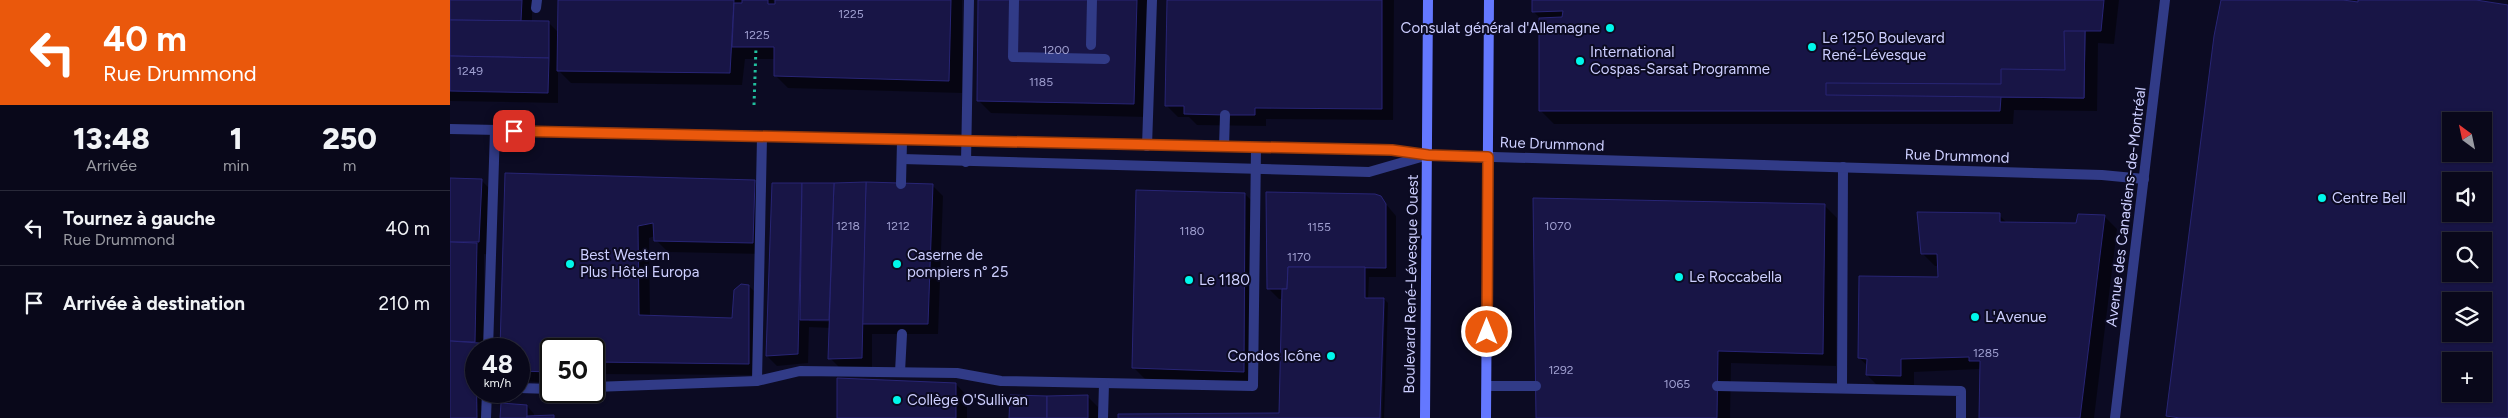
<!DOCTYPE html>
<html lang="fr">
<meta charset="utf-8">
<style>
body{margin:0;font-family:Figtree,sans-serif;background:#171627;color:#f1f3f6;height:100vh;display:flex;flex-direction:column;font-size:19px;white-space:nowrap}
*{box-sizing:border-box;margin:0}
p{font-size:16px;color:#999aa2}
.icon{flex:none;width:28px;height:28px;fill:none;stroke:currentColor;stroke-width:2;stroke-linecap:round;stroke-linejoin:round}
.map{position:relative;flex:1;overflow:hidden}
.side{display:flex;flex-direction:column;background:#09081a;width:450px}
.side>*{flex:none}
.hud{background:#ea580c;color:#fff;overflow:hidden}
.needle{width:32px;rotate:327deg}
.controls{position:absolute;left:1992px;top:112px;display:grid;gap:10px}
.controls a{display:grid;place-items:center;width:50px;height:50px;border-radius:0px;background:#09081a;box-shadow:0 1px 4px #0004,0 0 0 1px #292939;font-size:25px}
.speed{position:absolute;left:15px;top:338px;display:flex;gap:10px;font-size:25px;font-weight:700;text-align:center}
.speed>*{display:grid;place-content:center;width:65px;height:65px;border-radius:50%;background:#09081a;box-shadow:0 1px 4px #0004,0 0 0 1px #292939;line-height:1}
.speed small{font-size:12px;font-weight:400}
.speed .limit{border:2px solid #111;border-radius:8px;background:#fff;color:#111}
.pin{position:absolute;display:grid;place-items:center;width:42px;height:42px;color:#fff;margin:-21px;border-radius:10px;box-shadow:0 2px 8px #0006}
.me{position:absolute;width:55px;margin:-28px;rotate:0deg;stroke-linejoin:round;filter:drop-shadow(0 0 4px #0008)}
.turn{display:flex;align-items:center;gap:18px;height:105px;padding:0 20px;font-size:22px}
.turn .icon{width:65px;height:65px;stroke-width:2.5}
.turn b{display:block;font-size:35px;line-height:42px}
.eta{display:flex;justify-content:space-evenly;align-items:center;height:85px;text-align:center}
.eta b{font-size:30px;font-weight:800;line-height:35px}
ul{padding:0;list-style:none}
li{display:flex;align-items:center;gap:15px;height:75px;padding:0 20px;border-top:1px solid #292939}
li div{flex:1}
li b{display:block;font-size:19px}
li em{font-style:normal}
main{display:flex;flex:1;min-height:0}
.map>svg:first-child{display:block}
.shadow{fill:#0007;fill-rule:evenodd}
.building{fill:#181546;stroke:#282575;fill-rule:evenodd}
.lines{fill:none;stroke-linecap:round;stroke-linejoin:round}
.path{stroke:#21c09e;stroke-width:3;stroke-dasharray:2.5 4;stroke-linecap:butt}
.service{stroke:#313b87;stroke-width:10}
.minor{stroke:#313b87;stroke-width:10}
.secondary{stroke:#6478ff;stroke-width:10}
.route-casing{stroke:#983908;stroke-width:12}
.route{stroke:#ea580c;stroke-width:9}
.poi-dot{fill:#00f8eb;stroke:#0c0b23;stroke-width:2}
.labels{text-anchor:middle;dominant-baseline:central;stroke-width:4;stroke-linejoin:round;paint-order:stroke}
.number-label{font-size:12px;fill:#a0a0d1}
.poi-label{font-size:15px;fill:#cdcfff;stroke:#0c0b23;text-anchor:start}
.street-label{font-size:15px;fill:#cdcfff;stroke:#0c0b23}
</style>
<main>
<section class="side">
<div class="hud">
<div class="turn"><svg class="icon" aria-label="left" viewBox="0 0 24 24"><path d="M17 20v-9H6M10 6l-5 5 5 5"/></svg><div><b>40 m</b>Rue Drummond</div></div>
</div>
<div class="eta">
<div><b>13:48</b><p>Arrivée</p></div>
<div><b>1</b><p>min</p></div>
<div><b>250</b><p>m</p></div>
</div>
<ul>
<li><svg class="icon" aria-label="left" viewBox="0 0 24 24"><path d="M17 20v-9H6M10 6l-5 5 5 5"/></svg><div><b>Tournez à gauche</b><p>Rue Drummond</p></div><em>40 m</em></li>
<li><svg class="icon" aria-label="arrive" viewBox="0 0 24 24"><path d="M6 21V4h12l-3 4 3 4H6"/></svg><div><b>Arrivée à destination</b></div><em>210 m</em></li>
</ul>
</section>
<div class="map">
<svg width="2058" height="418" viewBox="0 0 2058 418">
<rect width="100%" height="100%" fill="#0c0b23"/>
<g class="shadow">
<path d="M0 0H82V22H98L109 33 110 0H323L326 4V0H512V93L338 88 325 75V59H295L292 85 121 83 108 70V103L0 101Z"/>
<path d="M529 0H700L696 117 541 113 528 100Z"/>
<path d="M718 0H944L943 120 816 119V126L747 125 739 117H728L716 105Z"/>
<path d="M1083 0H1669L1664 44 1648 43 1647 111 1564 110 1563 124H1104L1091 111 1090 18 1083 11Z"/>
<path d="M1772 0H1884L1909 4 1910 0H2017L2058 6V418H1720L1717 415ZM2001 121H2034V154H2001ZM2001 181H2034V214H2001ZM2001 241H2034V274H2001ZM2001 301H2034V334H2001ZM2001 361H2034V394H2001Z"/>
<path d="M56 174 304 181 316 193 314 254 218 252 206 240 205 236 199 238 200 317 283 320 299 286 311 298V375L144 374V349H101V383L73 381 69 378Z"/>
<path d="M0 179 31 180 44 193 42 255 34 254V349H26V391H38L37 418H0Z"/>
<path d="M352 185H482L493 196 488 334H422V368H390L380 358 381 328 359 327 358 363 327 366 317 356ZM359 319H385V322L359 321Z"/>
<path d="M795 194 807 206 805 383 695 379 683 367Z"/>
<path d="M930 197 946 216V277H919L918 299H934L938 303 934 418H932L935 301H933L929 418H669L830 415 833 299H829L818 288Z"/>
<path d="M1374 205 1387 218 1386 366 1281 363 1280 418H1087Z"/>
<path d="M1549 215 1558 224H1627L1654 216 1667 229 1644 418H1530L1531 372 1529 369 1464 372V388H1430L1417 375 1418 366 1409 358 1490 279 1489 266H1485L1472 253Z"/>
<path d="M506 384 517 396V418H388Z"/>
<path d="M638 397 648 407V418H561Z"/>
<path d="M77 406 84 414V417L105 418H51Z"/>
</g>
<g class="building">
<path d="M0 0H72L71 21 0 20Z"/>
<path d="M108 0H284L280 73 107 71Z"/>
<path d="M292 0H318V4H325V0H501L499 81 324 76V47H282L284 3H292Z"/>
<path d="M528 0H687L684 104 527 101Z"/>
<path d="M717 0H932V109L805 108V115H775L734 114V106H715Z"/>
<path d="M1082 0H1654L1651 31H1635L1634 98 1551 97 1550 111H1089V18L1112 17 1113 11 1082 12Z"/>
<path d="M1771 0H1893L1908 2V0H2026L2058 5V418H1730L1716 416 1764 36ZM2001 121H2034V154H2001ZM2001 181H2034V214H2001ZM2001 241H2034V274H2001ZM2001 301H2034V334H2001ZM2001 361H2034V394H2001Z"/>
<path d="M0 20 99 21V58L0 56Z"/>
<path d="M1614 31H1635L1634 98 1376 95V83L1551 84V69L1615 70Z"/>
<path d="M0 56 99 58 98 93 0 91Z"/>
<path d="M55 173 305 180 303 243 204 241 203 223 188 226 189 315 282 318 284 290 291 284 299 285V364L144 362V349H101V372L69 371V349H50Z"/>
<path d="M0 178 32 179 29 242H0Z"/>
<path d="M416 182 483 184 478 324H412Z"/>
<path d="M416 182 412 358 378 359 384 183Z"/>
<path d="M322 183H352L348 354 316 356Z"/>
<path d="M352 183H384L379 320H350Z"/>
<path d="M686 190 795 193 794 372 682 368Z"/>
<path d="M816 192 925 194 931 196 936 204V268L838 267 837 289H817Z"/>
<path d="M1083 198 1375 204 1373 354 1268 351 1267 418H1086Z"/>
<path d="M1467 212 1550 213V222L1626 223 1628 214 1655 215 1630 418H1529L1530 361H1519V357L1451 359V376L1416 375 1417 359 1408 358 1409 276 1488 277 1487 254H1471Z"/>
<path d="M0 242 27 243 25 342 0 341Z"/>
<path d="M838 267H915V298H934L930 418H668V414L829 413 832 289H837Z"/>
<path d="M0 341 29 343V349H26L27 418H0Z"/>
<path d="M387 378 506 383V418H387Z"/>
<path d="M560 395 597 396V418H559Z"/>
<path d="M638 395V418H597V396Z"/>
<path d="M51 403 77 405V418H50Z"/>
<path d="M104 415V418H77V416Z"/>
</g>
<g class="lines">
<path class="path" d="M304 105 306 47"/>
<g class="service">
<path d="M564 0 563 57 655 59"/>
<path d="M86 8 87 0"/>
<path d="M641 45 642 0"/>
<path d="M697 146 702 0"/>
<path d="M774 147 775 115"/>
<path d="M452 159 919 172 978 155"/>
<path d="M516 162 519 0"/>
<path d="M451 184 452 141"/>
<path d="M38 349 45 130"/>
<path d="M450 372 452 334"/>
<path d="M307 381 312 137"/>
<path d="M1037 386H1086"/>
<path d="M1267 386 1511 391V418"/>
<path d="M144 387 307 381 350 371 507 373 551 381 803 386 806 148"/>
<path d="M69 388 101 389"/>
<path d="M1392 388 1393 167"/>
<path d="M36 418 37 391"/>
<path d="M653 418 654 384"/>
</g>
<g class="minor">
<path d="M0 129 942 150 978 155 1652 175 1694 179"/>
<path d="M1665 418 1715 0"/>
</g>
<g class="secondary">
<path d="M975 418 978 0"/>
<path d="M1036 418 1039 0"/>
</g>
</g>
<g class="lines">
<defs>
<path id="route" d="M64 131 942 150 978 155 1038 157 1037 332"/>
</defs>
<use href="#route" class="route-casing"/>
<use href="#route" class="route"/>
</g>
<g class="poi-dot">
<circle cx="1160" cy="28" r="5"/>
<circle cx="1362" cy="47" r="5"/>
<circle cx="1130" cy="61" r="5"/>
<circle cx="1872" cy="198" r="5"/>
<circle cx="120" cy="264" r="5"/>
<circle cx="447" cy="264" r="5"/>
<circle cx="1229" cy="277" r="5"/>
<circle cx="739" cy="280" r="5"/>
<circle cx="1525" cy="317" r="5"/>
<circle cx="881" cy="356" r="5"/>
<circle cx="447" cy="400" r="5"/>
</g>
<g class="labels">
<g class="number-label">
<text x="401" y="14">1225</text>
<text x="307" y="35">1225</text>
<text x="606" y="50">1200</text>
<text x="20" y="71">1249</text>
<text x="591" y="82">1185</text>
<text x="398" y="226">1218</text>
<text x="448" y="226">1212</text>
<text x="1108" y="226">1070</text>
<text x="869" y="227">1155</text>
<text x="742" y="231">1180</text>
<text x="849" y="257">1170</text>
<text x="1536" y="353">1285</text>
<text x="1111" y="370">1292</text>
<text x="1227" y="384">1065</text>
</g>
<g class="poi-label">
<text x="1150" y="28" text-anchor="end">Consulat général d'Allemagne</text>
<text x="1372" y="38">Le 1250 Boulevard<tspan x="1372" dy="17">René-Lévesque</tspan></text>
<text x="1140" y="52">International<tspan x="1140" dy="17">Cospas-Sarsat Programme</tspan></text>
<text x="1882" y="198">Centre Bell</text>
<text x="130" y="255">Best Western<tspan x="130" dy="17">Plus Hôtel Europa</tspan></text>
<text x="457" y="255">Caserne de<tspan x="457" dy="17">pompiers n° 25</tspan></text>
<text x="1239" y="277">Le Roccabella</text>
<text x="749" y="280">Le 1180</text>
<text x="1535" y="317">L'Avenue</text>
<text x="871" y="356" text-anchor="end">Condos Icône</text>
<text x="457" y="400">Collège O'Sullivan</text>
</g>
<g class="street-label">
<text transform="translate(1102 144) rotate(2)">Rue Drummond</text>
<text transform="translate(1507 156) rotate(2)">Rue Drummond</text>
<text transform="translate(1676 207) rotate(-83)">Avenue des Canadiens-de-Montréal</text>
<text transform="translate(961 284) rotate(-89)">Boulevard René-Lévesque Ouest</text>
</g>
</g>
</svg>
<div class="controls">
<a><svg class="needle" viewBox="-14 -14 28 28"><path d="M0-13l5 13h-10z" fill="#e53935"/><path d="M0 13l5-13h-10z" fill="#999aa2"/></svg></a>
<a><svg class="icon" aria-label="sound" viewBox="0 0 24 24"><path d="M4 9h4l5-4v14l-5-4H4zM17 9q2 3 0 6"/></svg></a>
<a><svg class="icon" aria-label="search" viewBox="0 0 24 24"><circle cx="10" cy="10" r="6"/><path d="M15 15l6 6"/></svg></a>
<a><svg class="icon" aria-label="layers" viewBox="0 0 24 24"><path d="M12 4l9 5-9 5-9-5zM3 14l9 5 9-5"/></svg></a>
<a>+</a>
</div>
<div class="speed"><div>48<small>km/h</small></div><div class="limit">50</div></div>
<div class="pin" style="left:64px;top:131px;background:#d93025"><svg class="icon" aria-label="arrive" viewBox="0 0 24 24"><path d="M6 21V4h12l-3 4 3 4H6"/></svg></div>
<svg class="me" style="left:1037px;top:332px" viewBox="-20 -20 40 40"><circle r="17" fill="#ea580c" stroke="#fff" stroke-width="3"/><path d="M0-11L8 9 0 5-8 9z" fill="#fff"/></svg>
</div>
</main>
